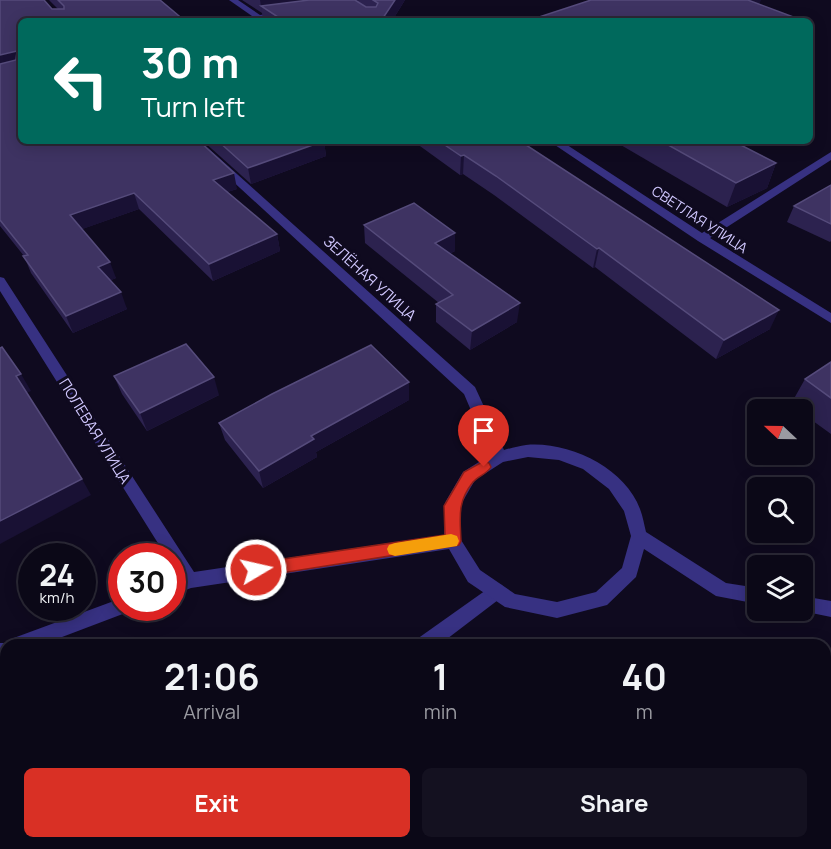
<!DOCTYPE html>
<meta charset="utf-8">
<style>
body{margin:0;font-family:Manrope,sans-serif;background:#141120;color:#f1f3f6;height:100vh;display:flex;flex-direction:column;font-size:22px;white-space:nowrap}
*{box-sizing:border-box;margin:0}
p{font-size:20px;color:#9a9aa1}
.icon{flex:none;width:33px;height:33px;fill:none;stroke:currentColor;stroke-width:2;stroke-linecap:round;stroke-linejoin:round}
.map{position:relative;flex:1;overflow:hidden}
.sheet{position:absolute;left:0px;top:639px;width:831px;height:210px;display:flex;flex-direction:column;background:#0b0817;border-radius:18px 18px 0 0;box-shadow:0 3px 15px #0003,0 0 0 2px #2b2936}
.sheet>*{flex:none}
.banner{position:absolute;left:18px;top:18px;width:795px;height:126px;border-radius:9px;box-shadow:0 3px 15px #0003,0 0 0 2px #2b2936;background:#00695c;color:#fff;overflow:hidden}
.needle{width:39px;rotate:292deg}
.controls{position:absolute;left:747px;top:399px;display:grid;gap:12px}
.controls a{display:grid;place-items:center;width:66px;height:66px;border-radius:9px;background:#0b0817;box-shadow:0 3px 15px #0003,0 0 0 2px #2b2936;font-size:30px}
.speed{position:absolute;left:18px;top:543px;display:flex;gap:12px;font-size:30px;font-weight:700;text-align:center}
.speed>*{display:grid;place-content:center;width:78px;height:78px;border-radius:50%;background:#0b0817;box-shadow:0 3px 15px #0003,0 0 0 2px #2b2936;line-height:1}
.speed small{font-size:15px;font-weight:400}
.speed .limit{border:9px solid #d22;background:#fff;color:#111}
.pin{position:absolute;display:grid;place-items:center;width:51px;height:51px;color:#fff;margin:-62px -26px;border-radius:50% 50% 50% 0;rotate:-45deg;box-shadow:0 0 6px #0007}
.pin .icon{rotate:45deg}
.me{position:absolute;width:66px;margin:-33px;rotate:81deg;stroke-linejoin:round;filter:drop-shadow(0 0 4px #0008)}
.turn{display:flex;align-items:center;gap:21px;height:126px;padding:0 24px;font-size:27px}
.turn .icon{width:78px;height:78px;stroke-width:2.5}
.turn b{display:block;font-size:42px;line-height:51px}
.eta{display:flex;justify-content:space-evenly;align-items:center;height:102px;text-align:center}
.eta b{font-size:36px;font-weight:700;line-height:42px}
.action{display:flex;gap:12px;margin-top:auto;padding:12px 24px}
.action a{flex:1;height:69px;border-radius:9px;background:#d93025;color:#fff;font-size:24px;font-weight:700;line-height:69px;text-align:center}
.action a+a{background:#141120;color:#f1f3f6}
.map>svg:first-child{display:block}
.lines{fill:none;stroke-linecap:round;stroke-linejoin:round}
.lane{fill:#373182;fill-rule:evenodd}
.street{fill:#373182;fill-rule:evenodd}
.wall{fill:#2c224f}
.shaded-wall{fill:#191134}
.building{fill:#3e3362;stroke:#554b7b;stroke-width:1.5}
.route{fill:#d93025;stroke:#8d1f18;stroke-width:1.5}
.slow{fill:#f59e0b}
.labels{text-anchor:middle;dominant-baseline:central;stroke-width:6;stroke-linejoin:round;paint-order:stroke}
.far-street-label{font-size:14px;fill:#d1c8ff;stroke:#0f0a1f}
.street-label{font-size:15px;fill:#d1c8ff;stroke:#0f0a1f}
</style>
<div class="map">
<svg width="831" height="849" viewBox="0 0 831 849">
<rect width="100%" height="100%" fill="#0f0a1f"/>
<g class="lines">
<g class="lane">
<path d="M496 583 502 585 505 591 502 597 439 645H415L417 639Z"/>
<path d="M470 843H495L497 849H472Z"/>
</g>
<g class="street">
<path d="M229 0H238L260 15 281 12 285 14 252 21H232L252 16Z"/>
<path d="M189 141H200L475 387 504 450C511 448 519 446 526 445 569 441 625 468 640 509 643 517 644 524 646 532L726 583 758 588V604L716 596 644 549 636 577 607 605 557 618 505 607 468 582 449 549 191 588 172 595V579L178 577 172 568V556H166L0 291V277L4 278 194 572 444 535V506L446 501 463 472 490 455 464 394ZM528 457 559 460 583 469 609 489 624 511 631 536 622 568 596 592 557 602 515 594 480 570 461 540 460 506 475 480 503 462Z"/>
<path d="M549 141H561L702 233 831 152V160L710 238 831 313V323L698 241Z"/>
<path d="M802 596 831 601V617L797 610H802Z"/>
<path d="M122 598V608H130L128 612 41 645H6V659L0 661V643H10L11 639Z"/>
</g>
</g>
<g class="wall">
<path d="M0 0 52 9H58L49 0H160L21 21 237 189 227 192 277 234 280 251 213 281 139 209 82 229 116 278 111 280 127 309 73 333 31 273 24 256 0 226Z"/>
<path d="M242 0H405L392 21H263L262 13Z"/>
<path d="M203 141H324L326 156 251 184Z"/>
<path d="M413 141H526L528 142 527 146 770 329 716 359 595 267 593 268 494 195 463 174 460 175Z"/>
<path d="M614 141H733L776 163 767 188 727 207Z"/>
<path d="M831 185V241L830 242 787 222 794 206Z"/>
<path d="M364 225 455 251 449 254 517 322 470 350 436 322V304L439 303 365 243Z"/>
<path d="M831 362V434L802 413V410H798L791 404 805 379Z"/>
<path d="M114 376 219 395 147 431 122 394Z"/>
<path d="M409 400 316 452 317 457 263 488 225 440 219 423Z"/>
<path d="M831 740V820L825 821V741Z"/>
</g>
<g class="shaded-wall">
<path d="M260 0H360L270 12 261 6 262 13Z"/>
<path d="M395 0H405L392 21H381Z"/>
<path d="M737 0H761L758 7Z"/>
<path d="M17 51 21 62 0 71V55Z"/>
<path d="M324 141 326 156 251 184 248 168Z"/>
<path d="M464 155 463 174 460 175 461 156Z"/>
<path d="M776 163 767 188 727 207 736 183Z"/>
<path d="M234 173 237 189 216 196 213 180Z"/>
<path d="M134 193 139 209 77 231 70 215Z"/>
<path d="M455 233V251L434 261 435 243Z"/>
<path d="M277 234 280 251 213 281 209 264Z"/>
<path d="M599 248 595 267 593 268 597 249Z"/>
<path d="M110 262 116 278 105 283 98 267Z"/>
<path d="M121 292 127 309 73 333 66 316Z"/>
<path d="M520 303 517 322 470 350 472 331Z"/>
<path d="M779 310 770 329 716 359 724 340Z"/>
<path d="M21 374 31 391 26 393 16 376Z"/>
<path d="M214 377 219 395 147 431 140 413Z"/>
<path d="M409 382V400L316 452 317 457 263 488 259 471 311 436Z"/>
<path d="M82 479 91 495 0 544V521Z"/>
</g>
<g class="building">
<path d="M0 0H44L52 9H64V6L58 0H160L185 21H21V141H199L234 173 213 180 277 234 209 264 134 193 70 215 110 262 98 267 121 292 66 316 23 256 28 255 0 220V64L16 60 17 51 0 55Z"/>
<path d="M309 0H355L366 7H376L378 3 373 0H395L381 21H284L261 6Z"/>
<path d="M591 0H748L804 21H527Z"/>
<path d="M218 141H324L248 168Z"/>
<path d="M439 141H526L528 142 526 145 779 310 724 340 599 248 597 249 496 176 464 155 461 156Z"/>
<path d="M661 141H733L776 163 736 183Z"/>
<path d="M831 185V224L794 206Z"/>
<path d="M414 203 455 233 435 243 520 303 472 331 436 304 453 295 364 225Z"/>
<path d="M186 344 214 377 140 413 114 376Z"/>
<path d="M371 345 409 382 311 436 314 439 259 471 219 423 272 394Z"/>
<path d="M2 347 21 374 16 376 82 479 0 521V348Z"/>
<path d="M831 362V398L805 379Z"/>
<path d="M831 740V812H830L825 802V741Z"/>
<path d="M282 843H445L449 849H275Z"/>
</g>
<path class="route" d="M484 461 489 463 491 467C487 474 478 476 473 482 457 502 460 517 461 541L459 545 256 577 250 575 248 570 250 565 256 563 445 535 444 506 447 501 464 472Z"/>
<path class="slow" d="M451 534 457 536 459 541 457 546 451 547 395 556 389 554 387 549 389 545 395 543Z"/>
<g class="labels">
<g class="far-street-label">
<text transform="translate(700 219) rotate(33)">СВЕТЛАЯ УЛИЦА</text>
</g>
<g class="street-label">
<text transform="translate(370 278) rotate(42)">ЗЕЛЁНАЯ УЛИЦА</text>
<text transform="translate(95 431) rotate(58)">ПОЛЕВАЯ УЛИЦА</text>
</g>
</g>
</svg>
<div class="controls">
<a><svg class="needle" viewBox="-14 -14 28 28"><path d="M0-13l5 13h-10z" fill="#e53935"/><path d="M0 13l5-13h-10z" fill="#9a9aa1"/></svg></a>
<a><svg class="icon" aria-label="search" viewBox="0 0 24 24"><circle cx="10" cy="10" r="6"/><path d="M15 15l6 6"/></svg></a>
<a><svg class="icon" aria-label="layers" viewBox="0 0 24 24"><path d="M12 4l9 5-9 5-9-5zM3 14l9 5 9-5"/></svg></a>
</div>
<div class="speed"><div>24<small>km/h</small></div><div class="limit">30</div></div>
<div class="pin" style="left:484px;top:467px;background:#d93025"><svg class="icon" aria-label="arrive" viewBox="0 0 24 24"><path d="M6 21V4h12l-3 4 3 4H6"/></svg></div>
<svg class="me" style="left:256px;top:570px" viewBox="-20 -20 40 40"><circle r="17" fill="#d93025" stroke="#fff" stroke-width="3"/><path d="M0-11L8 9 0 5-8 9z" fill="#fff"/></svg>
<div class="banner">
<div class="turn"><svg class="icon" aria-label="left" viewBox="0 0 24 24"><path d="M17 20v-9H6M10 6l-5 5 5 5"/></svg><div><b>30 m</b>Turn left</div></div>
</div>
<section class="sheet">
<div class="eta">
<div><b>21:06</b><p>Arrival</p></div>
<div><b>1</b><p>min</p></div>
<div><b>40</b><p>m</p></div>
</div>
<div class="action"><a>Exit</a><a>Share</a></div>
</section>
</div>
